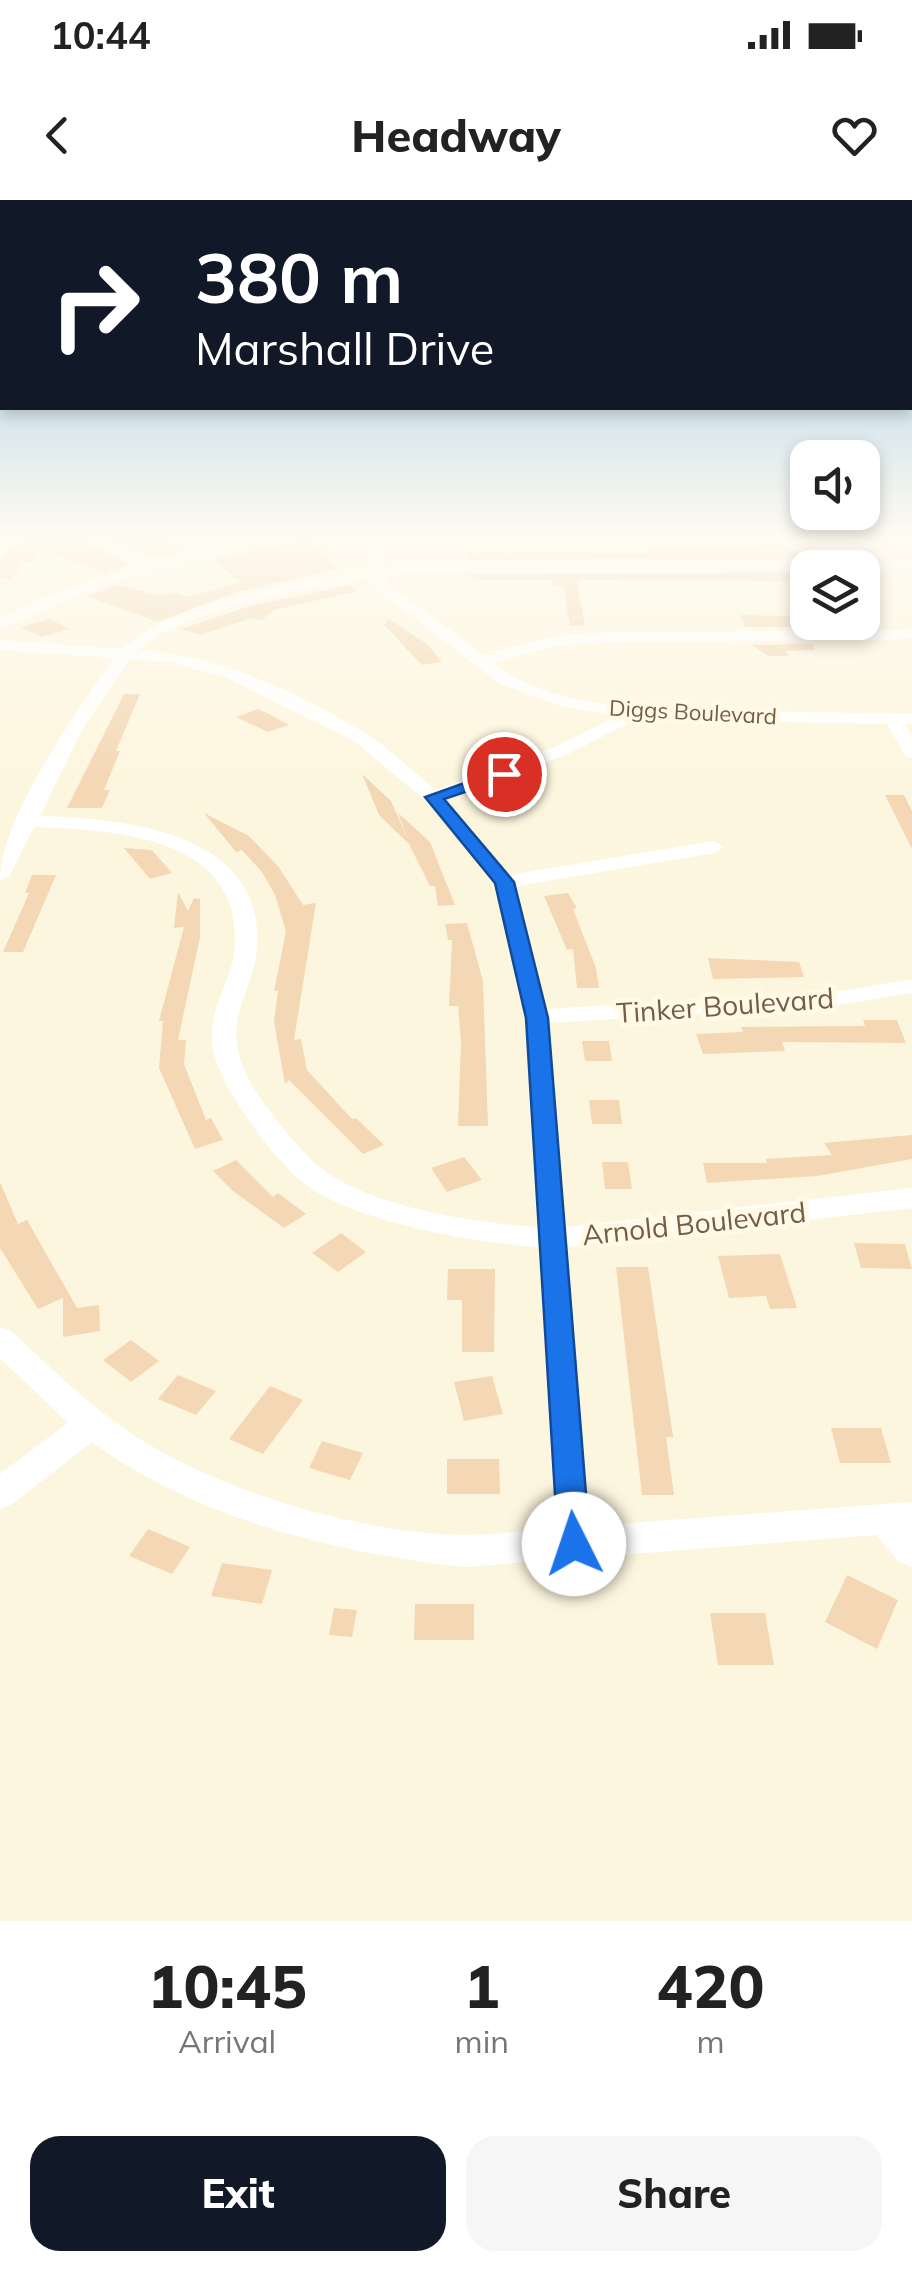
<!DOCTYPE html>
<style>
body{margin:0;font-family:Mulish,sans-serif;background:#f6f6f6;color:#222;height:100vh;display:flex;flex-direction:column;font-size:38px;white-space:nowrap}
*{box-sizing:border-box;margin:0}
p{font-size:32px;color:#767676}
.icon{flex:none;width:55px;height:55px;fill:none;stroke:currentColor;stroke-width:2;stroke-linecap:round;stroke-linejoin:round}
.map{position:relative;height:1721px;overflow:hidden}
.side{display:flex;flex-direction:column;background:#fff;flex:1}
.side>*{flex:none}
.guide{position:absolute;left:0px;top:0px;width:912px;height:210px;box-shadow:0 5px 15px #0003;background:#111827;color:#fff;overflow:hidden}
.fabs{position:absolute;left:790px;top:240px;display:grid;gap:20px}
.fabs a{display:grid;place-items:center;width:90px;height:90px;border-radius:20px;background:#fff;box-shadow:0 5px 15px #0003;font-size:50px}
.pin{position:absolute;display:grid;place-items:center;width:85px;height:85px;color:#fff;margin:-42px;border:5px solid #fff;border-radius:50%;box-shadow:0 2px 10px #0007}
.me{position:absolute;width:110px;margin:-55px;rotate:356deg;stroke-linejoin:round;filter:drop-shadow(0 0 8px #0008)}
.turn{display:flex;align-items:center;gap:35px;height:210px;padding:0 30px;font-size:45px}
.turn .icon{width:130px;height:130px;stroke-width:2.5}
.turn b{display:block;font-size:70px;line-height:85px}
.eta{display:flex;justify-content:space-evenly;align-items:center;height:170px;text-align:center}
.eta b{font-size:60px;font-weight:800;line-height:70px}
.cta{display:flex;gap:20px;margin-top:auto;padding:20px 30px}
.cta a{flex:1;height:115px;border-radius:30px;background:#111827;color:#fff;font-size:40px;font-weight:800;line-height:115px;text-align:center}
.cta a+a{background:#f6f6f6;color:#222}
.status{display:flex;justify-content:space-between;align-items:center;height:70px;padding:0 50px;background:#fff;direction:ltr}
.status svg{height:28px;fill:currentColor}
header{display:flex;justify-content:space-between;align-items:center;height:130px;padding:0 30px;background:#fff;font-size:45px;font-weight:800}
.map>svg:first-child{display:block}
.building{fill:#f4d7b5}
.lines{fill:none;stroke-linecap:round;stroke-linejoin:round}
.minor{fill:#fff;fill-rule:evenodd}
.route{fill:#1a73e8;stroke:#114b97;stroke-width:2.5}
.labels{text-anchor:middle;dominant-baseline:central;stroke-width:10;stroke-linejoin:round;paint-order:stroke}
.far-street-label{font-size:22px;fill:#745d46;stroke:#fff9e6}
.street-label{font-size:28px;fill:#745d46;stroke:#fff9e6}
</style>
<div class="status"><b>10:44</b><svg viewBox="0 0 49 12"><path d="M0 12V9h3v3zM5 12V6h3v6zM10 12V3h3v9zM15 12V0h3v12zM26 1h20v11H26zM47 4h2v5h-2z"/></svg></div>
<header><svg class="icon" aria-label="back" viewBox="0 0 24 24"><path d="M15 5l-7 7 7 7"/></svg>Headway<svg class="icon" aria-label="heart" viewBox="0 0 24 24"><path d="M12 20l-8-8c-3-5 5-10 8-4 3-6 11-1 8 4z"/></svg></header>
<div class="map">
<svg width="912" height="1721" viewBox="0 0 912 1721">
<rect width="100%" height="100%" fill="#fdf6df"/>
<g class="building">
<path d="M20 337H74L129 364 102 373 42 347 31 362H22L12 380 0 377V363L13 346 28 341Z"/>
<path d="M107 337H151L184 350 154 357Z"/>
<path d="M308 339 340 368 237 392 157 422 88 396 118 385 160 396 175 392 189 397 241 382 212 360Z"/>
<path d="M648 348 808 351V358L467 360 466 353H650Z"/>
<path d="M808 373V381L581 380 577 383 585 425 570 426 563 386H553L552 380H477L467 375Z"/>
<path d="M350 385 358 391 274 410 262 420 249 419 201 435 181 429 250 406Z"/>
<path d="M740 415 798 416 803 427H745Z"/>
<path d="M50 419 69 429 42 437 21 427Z"/>
<path d="M389 419 427 444 442 462 422 465 384 425Z"/>
<path d="M812 444 815 450 786 451 789 456H768L752 445Z"/>
<path d="M124 494H140L116 551H120L104 590H110L102 608H67Z"/>
<path d="M258 509 269 514 289 525 268 532 236 517Z"/>
<path d="M362 574 391 601 407 637 398 613 430 642 455 705 438 706 435 686H430L409 644 379 615Z"/>
<path d="M885 595H904L912 611V649Z"/>
<path d="M204 613 249 636 278 666 303 705 316 703 294 840 301 839 307 870 352 919 356 918 384 945 363 954 289 880 285 884 274 822 278 791H274L286 731 275 695 262 672 242 650 236 652Z"/>
<path d="M124 648 152 650 172 673 150 679Z"/>
<path d="M32 675H56L23 752H3L29 693H25Z"/>
<path d="M178 692 188 711 194 698 200 699V737L178 840H186L184 864 206 920 211 918 223 940 195 949 159 868 163 821H159L184 727 174 728Z"/>
<path d="M568 693 577 708 573 709 596 768 599 788H577L573 749 567 750 544 696Z"/>
<path d="M467 723 483 781 488 926H458L461 842 458 806H449L452 740H448L445 724Z"/>
<path d="M708 758 799 762 804 777 713 779Z"/>
<path d="M863 820H897L906 843 782 842 785 851 703 854 696 834 743 832 741 827 865 826Z"/>
<path d="M582 841H609L612 861H585Z"/>
<path d="M589 900H619L622 924H592Z"/>
<path d="M912 935V959L817 976 707 983 703 963H767L766 959 832 955 824 943Z"/>
<path d="M464 957 482 980 447 992 431 968Z"/>
<path d="M236 960 273 997 278 993 306 1014 284 1028 233 991 213 971Z"/>
<path d="M602 962H628L632 989H605Z"/>
<path d="M0 982 18 1024 27 1020 77 1108 99 1105 100 1131 63 1137V1098L38 1109 0 1048Z"/>
<path d="M341 1033 366 1052 338 1072 312 1053Z"/>
<path d="M854 1043 905 1044 912 1069 861 1068Z"/>
<path d="M780 1054 797 1108 770 1109 766 1096 729 1098 718 1056Z"/>
<path d="M616 1067H648L673 1237H666L674 1295H642Z"/>
<path d="M448 1069H495L494 1152H462V1100H447Z"/>
<path d="M131 1140 159 1161 131 1182 103 1160Z"/>
<path d="M178 1175 216 1191 196 1215 158 1199Z"/>
<path d="M492 1176 503 1214 464 1221 454 1182Z"/>
<path d="M270 1186 303 1200 263 1254 229 1239Z"/>
<path d="M831 1228H881L891 1263H840Z"/>
<path d="M322 1241 363 1253 350 1280 309 1268Z"/>
<path d="M447 1259H499L500 1294H447Z"/>
<path d="M148 1329 190 1347 172 1374 129 1356Z"/>
<path d="M222 1363 272 1370 262 1404 211 1396Z"/>
<path d="M847 1375 898 1400 877 1449 825 1422Z"/>
<path d="M415 1404H474V1440H414Z"/>
<path d="M334 1408 357 1410 352 1437 329 1435Z"/>
<path d="M710 1413H765L774 1465H718Z"/>
</g>
<g class="lines">
<g class="minor">
<path d="M78 337H96L154 361 258 337H286L106 384 0 429V418L61 390 139 365Z"/>
<path d="M372 337H386L382 368 408 364 912 361V369L408 372 384 376 389 385 484 455 555 436 586 433 912 429V439L586 443 556 446 493 463C563 515 661 509 744 511 800 512 856 513 912 514V524H905L912 537V558L906 557 887 524 637 519 568 554 445 599 510 675 714 641 724 647 714 653 517 686 547 809 840 791 912 779V793L840 805 550 823 566 1027 912 988V1008L568 1047 590 1326 912 1302V1367L899 1362 876 1335 464 1367C336 1353 197 1319 92 1242L12 1304 0 1309V1274L68 1223 0 1158V1127L11 1131C50 1167 88 1205 132 1234 218 1291 361 1334 464 1335 494 1335 525 1331 555 1328L539 1047C476 1043 356 1022 306 985 281 965 260 937 242 910 229 890 214 866 212 841 209 808 233 779 235 746 242 635 112 630 34 627L10 675 0 681C0 618 77 511 114 458L0 450V440L122 449C175 400 297 382 367 370ZM371 378 379 391 500 484 561 506 617 516 555 547 436 590C412 571 389 547 363 532 297 491 217 455 139 450 182 409 312 388 371 378ZM130 459 170 462 225 477 354 541 426 601 495 683 525 817 537 1027C476 1023 377 1008 326 972 306 957 290 936 274 917 258 896 240 871 237 844 232 811 255 781 257 748 265 630 123 619 40 616L82 530Z"/>
</g>
</g>
<linearGradient id="sky" x2="0" y2="1"><stop stop-color="#93c2e8"/><stop offset="0.58" stop-color="#fefbf1"/><stop offset="1" stop-color="#fefbf1" stop-opacity="0"/></linearGradient>
<rect width="912" height="578" fill="url(#sky)"/>
<path class="route" d="M504 569 512 574 510 577 444 599 514 682 548 818 590 1344 586 1354 574 1358 562 1354 558 1344 526 818 495 683 425 597Z"/>
<g class="labels">
<g class="far-street-label">
<text transform="translate(693 512) rotate(3)">Diggs Boulevard</text>
</g>
<g class="street-label">
<text transform="translate(725 805) rotate(-4)">Tinker Boulevard</text>
<text transform="translate(694 1023) rotate(-6)">Arnold Boulevard</text>
</g>
</g>
</svg>
<div class="fabs">
<a><svg class="icon" aria-label="sound" viewBox="0 0 24 24"><path d="M4 9h4l5-4v14l-5-4H4zM17 9q2 3 0 6"/></svg></a>
<a><svg class="icon" aria-label="layers" viewBox="0 0 24 24"><path d="M12 4l9 5-9 5-9-5zM3 14l9 5 9-5"/></svg></a>
</div>
<div class="pin" style="left:504px;top:574px;background:#d93025"><svg class="icon" aria-label="arrive" viewBox="0 0 24 24"><path d="M6 21V4h12l-3 4 3 4H6"/></svg></div>
<svg class="me" style="left:574px;top:1344px" viewBox="-20 -20 40 40"><circle r="19" fill="#fff"/><path d="M0-13L10 11 0 6-10 11z" fill="#1a73e8"/></svg>
<div class="guide">
<div class="turn"><svg class="icon" aria-label="right" viewBox="0 0 24 24"><path d="M7 20v-9h11M14 6l5 5-5 5"/></svg><div><b>380 m</b>Marshall Drive</div></div>
</div>
</div>
<section class="side">
<div class="eta">
<div><b>10:45</b><p>Arrival</p></div>
<div><b>1</b><p>min</p></div>
<div><b>420</b><p>m</p></div>
</div>
<div class="cta"><a>Exit</a><a>Share</a></div>
</section>
